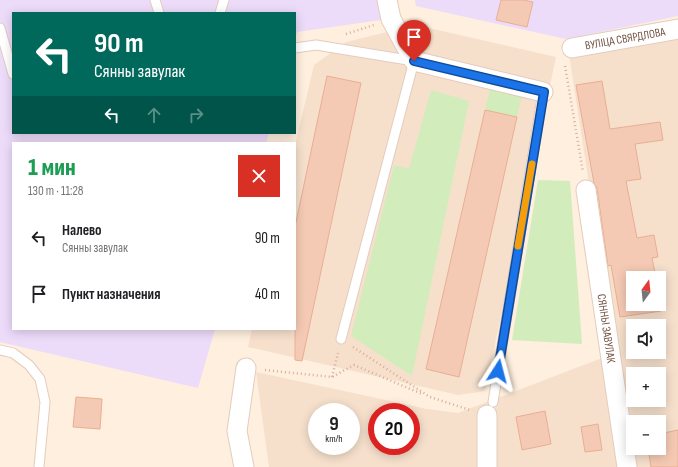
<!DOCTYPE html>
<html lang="ru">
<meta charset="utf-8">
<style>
body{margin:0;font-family:"Sofia Sans Condensed",sans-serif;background:#f6f6f6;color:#202124;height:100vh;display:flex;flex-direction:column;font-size:15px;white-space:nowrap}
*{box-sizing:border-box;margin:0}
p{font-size:13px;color:#757577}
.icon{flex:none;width:22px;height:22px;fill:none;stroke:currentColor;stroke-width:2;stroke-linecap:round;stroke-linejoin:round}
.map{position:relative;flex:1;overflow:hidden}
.panel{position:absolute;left:12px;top:142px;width:284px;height:188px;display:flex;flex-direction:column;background:#fff;border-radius:0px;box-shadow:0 2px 10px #0003}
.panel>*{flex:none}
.hud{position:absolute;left:12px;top:12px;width:284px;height:122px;border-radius:0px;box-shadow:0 2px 10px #0003;background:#00695c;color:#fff;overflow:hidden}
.needle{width:26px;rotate:15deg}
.fabs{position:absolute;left:626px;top:271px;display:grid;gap:8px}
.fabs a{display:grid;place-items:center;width:40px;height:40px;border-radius:0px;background:#fff;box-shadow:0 2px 10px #0003;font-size:20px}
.speed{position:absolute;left:308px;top:403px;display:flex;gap:8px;font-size:20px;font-weight:700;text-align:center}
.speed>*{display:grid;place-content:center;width:52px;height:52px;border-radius:50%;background:#fff;box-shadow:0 2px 10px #0003;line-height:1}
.speed small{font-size:10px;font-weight:400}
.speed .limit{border:6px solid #d22;background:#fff;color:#111}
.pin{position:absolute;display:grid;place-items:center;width:34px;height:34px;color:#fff;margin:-41px -17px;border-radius:50% 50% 50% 0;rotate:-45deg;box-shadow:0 0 4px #0007}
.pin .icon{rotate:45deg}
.me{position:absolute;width:44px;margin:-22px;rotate:9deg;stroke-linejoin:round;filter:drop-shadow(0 0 3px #0008)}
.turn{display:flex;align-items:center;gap:14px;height:84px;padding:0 16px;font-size:18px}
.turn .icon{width:52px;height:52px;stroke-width:2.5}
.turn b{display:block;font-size:28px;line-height:34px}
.lanes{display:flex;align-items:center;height:38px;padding:0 16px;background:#0003;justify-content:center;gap:20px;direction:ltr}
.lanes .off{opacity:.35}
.round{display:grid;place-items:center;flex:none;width:42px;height:42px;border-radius:0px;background:#f6f6f6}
.head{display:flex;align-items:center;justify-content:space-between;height:68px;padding:0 16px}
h1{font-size:24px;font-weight:800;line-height:30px;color:#1e9e55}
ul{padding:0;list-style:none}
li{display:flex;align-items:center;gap:12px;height:56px;padding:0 16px}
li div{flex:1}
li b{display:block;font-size:15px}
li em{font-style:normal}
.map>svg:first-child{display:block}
.residential{fill:#f6e0cc;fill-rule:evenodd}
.education{fill:#eddbfa}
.green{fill:#d2ecbc}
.building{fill:#f5cab4;stroke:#e9ae93}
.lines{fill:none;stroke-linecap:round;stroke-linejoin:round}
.service-casing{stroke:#e4ccbd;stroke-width:11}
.minor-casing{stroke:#e4ccbd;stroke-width:21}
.path{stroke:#d9ad97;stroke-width:2.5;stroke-dasharray:1 3;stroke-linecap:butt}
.service{stroke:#fff;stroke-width:9}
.minor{stroke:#fff;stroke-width:19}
.route-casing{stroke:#114b97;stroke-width:10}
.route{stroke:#1a73e8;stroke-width:7}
.slow{stroke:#f59e0b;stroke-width:7}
.labels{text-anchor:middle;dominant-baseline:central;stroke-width:3;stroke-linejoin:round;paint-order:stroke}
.street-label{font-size:12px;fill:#755345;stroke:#fff4e6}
</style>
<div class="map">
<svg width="678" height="467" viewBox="0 0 678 467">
<rect width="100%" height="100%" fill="#feefde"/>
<g class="residential">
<path d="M416 25 556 57 485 391 458 395 248 347 252 329H295V145L314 65 346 42Z"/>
<path d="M678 36V467H269L256 372 427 409 458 413 615 353 569 54ZM633 278H659V304H633ZM633 326H659V352H633ZM633 374H659V400H633ZM317 412H351V446H317ZM377 412H411V446H377ZM633 422H659V448H633Z"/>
</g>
<g class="education">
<path d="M0 0H377L381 20 297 32 295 38V13H13V133H269L266 143H13V329H215L198 388 0 342Z"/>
<path d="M415 0H678V16L566 39 416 6Z"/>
</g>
<g class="green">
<path d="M491 85 523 92 517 117 485 110Z"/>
<path d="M431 90 469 101 412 376 351 336 394 165 409 169Z"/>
<path d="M538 180 570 181 582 344 512 340Z"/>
</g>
<g class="building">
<path d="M501 0H523L533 2 527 27 496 20Z"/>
<path d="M327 76 361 83 302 361 295 360V227Z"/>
<path d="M602 81 610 129 660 122 663 140 635 144 641 179 626 181 637 238 654 235 658 257 652 258 656 278H633V304H659V299L661 311 620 317 611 265 608 266 597 188 594 183 576 85Z"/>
<path d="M485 110 517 117 459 377 426 369Z"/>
<path d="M76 397 102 399 100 429 73 427Z"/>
<path d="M545 411 551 444 522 450 516 417Z"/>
<path d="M598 424 602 450 585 452 581 427Z"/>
<path d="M678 430V467H651L648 448H659V434Z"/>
</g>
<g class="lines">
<defs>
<g id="service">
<path d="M155 0 159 13"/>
<path d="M220 13 224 0"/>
<path d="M0 28 13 74"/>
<path d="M295 48 316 45 414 61 341 339"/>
<path d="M0 350 13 353 29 365 40 379 45 402 39 467"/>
<path d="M493 402 543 92"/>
</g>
<g id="minor">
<path d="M387 0 391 19 414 61 543 92"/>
<path id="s1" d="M572 48 678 29"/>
<path id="s2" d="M586 190 627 467"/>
<path d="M487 415V467"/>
<path d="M244 467 237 431 246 368"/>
</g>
</defs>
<use href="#service" class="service-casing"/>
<use href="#minor" class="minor-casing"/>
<g class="path">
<path d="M346 34 374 25"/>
<path d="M565 66 583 172"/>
<path d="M353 347 430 397 470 410"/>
<path d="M265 370 332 377 354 365 422 394"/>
<path d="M332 377 338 353"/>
</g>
<use href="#service" class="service"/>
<use href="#minor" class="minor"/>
</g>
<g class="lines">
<defs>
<path id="route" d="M414 61 544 92 498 371"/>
</defs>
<use href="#route" class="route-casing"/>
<use href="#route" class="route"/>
<path class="slow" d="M518 246 532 164"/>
</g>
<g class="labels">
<g class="street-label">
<text stroke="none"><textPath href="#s1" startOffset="54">ВУЛІЦА СВЯРДЛОВА</textPath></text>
<text stroke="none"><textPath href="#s2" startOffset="140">СЯННЫ ЗАВУЛАК</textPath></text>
</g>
</g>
</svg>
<div class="fabs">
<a><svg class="needle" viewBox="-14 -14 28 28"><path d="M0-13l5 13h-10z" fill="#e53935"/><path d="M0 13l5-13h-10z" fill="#757577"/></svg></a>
<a><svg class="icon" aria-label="sound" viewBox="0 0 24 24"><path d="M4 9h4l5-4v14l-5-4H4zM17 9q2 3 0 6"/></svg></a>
<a>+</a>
<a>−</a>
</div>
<div class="speed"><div>9<small>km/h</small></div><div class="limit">20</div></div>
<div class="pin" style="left:414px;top:61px;background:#d93025"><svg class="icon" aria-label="arrive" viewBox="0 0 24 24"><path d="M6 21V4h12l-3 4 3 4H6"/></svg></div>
<svg class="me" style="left:498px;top:371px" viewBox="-20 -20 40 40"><path d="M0-17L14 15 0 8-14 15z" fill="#1a73e8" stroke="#fff" stroke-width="4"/></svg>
<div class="hud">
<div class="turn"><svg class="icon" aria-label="left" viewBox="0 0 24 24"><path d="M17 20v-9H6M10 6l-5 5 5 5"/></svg><div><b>90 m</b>Сянны завулак</div></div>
<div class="lanes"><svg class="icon" aria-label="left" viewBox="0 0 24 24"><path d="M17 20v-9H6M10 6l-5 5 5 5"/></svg><svg class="icon off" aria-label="ahead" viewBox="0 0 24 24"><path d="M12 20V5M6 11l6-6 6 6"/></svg><svg class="icon off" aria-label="right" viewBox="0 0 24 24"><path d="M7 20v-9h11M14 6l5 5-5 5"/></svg></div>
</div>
<section class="panel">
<div class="head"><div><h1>1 мин</h1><p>130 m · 11:28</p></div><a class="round" style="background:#d93025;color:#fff"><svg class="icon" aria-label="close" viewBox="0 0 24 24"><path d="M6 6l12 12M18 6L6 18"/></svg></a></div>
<ul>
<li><svg class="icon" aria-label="left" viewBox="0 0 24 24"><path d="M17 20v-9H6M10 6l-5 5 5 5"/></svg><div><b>Налево</b><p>Сянны завулак</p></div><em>90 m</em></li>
<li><svg class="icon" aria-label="arrive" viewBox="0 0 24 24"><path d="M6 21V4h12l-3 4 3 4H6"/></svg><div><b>Пункт назначения</b></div><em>40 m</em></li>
</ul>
</section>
</div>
